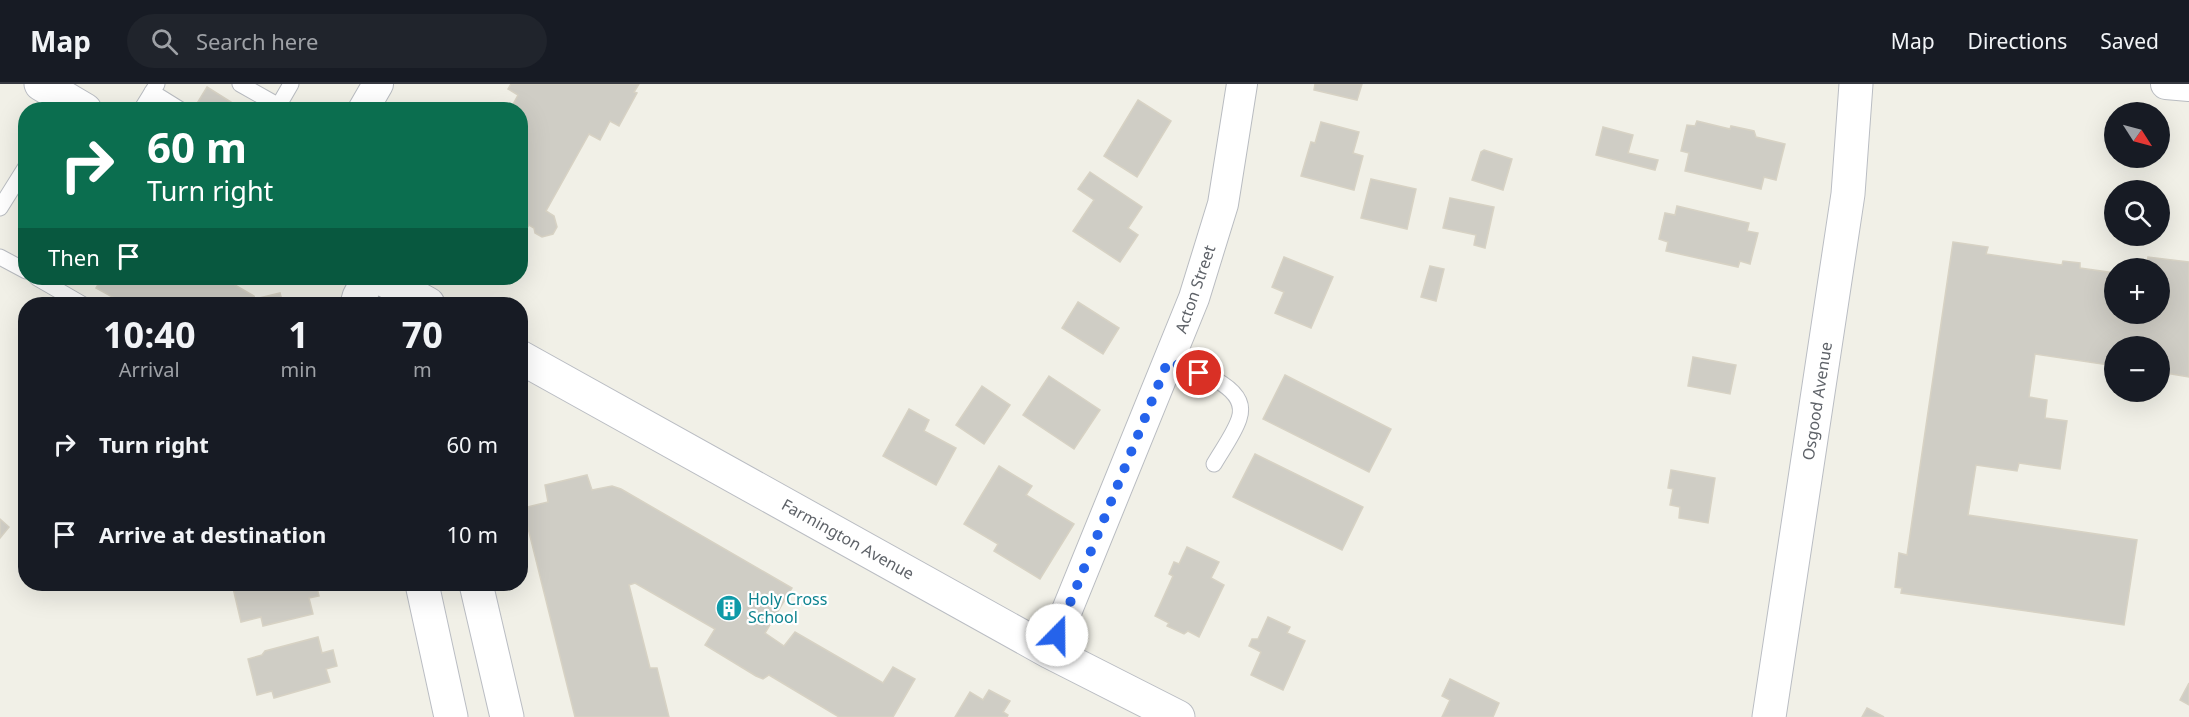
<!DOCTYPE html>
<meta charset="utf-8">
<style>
body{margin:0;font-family:"Noto Sans",sans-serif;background:#20242c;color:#f1f3f6;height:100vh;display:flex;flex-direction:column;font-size:22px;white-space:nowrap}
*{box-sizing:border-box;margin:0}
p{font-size:20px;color:#9ea1a6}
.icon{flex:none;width:33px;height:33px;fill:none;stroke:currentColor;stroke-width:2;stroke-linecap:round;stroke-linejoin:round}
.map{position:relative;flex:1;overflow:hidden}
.details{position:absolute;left:18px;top:213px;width:510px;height:294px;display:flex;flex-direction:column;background:#171b24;border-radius:24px;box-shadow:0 6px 24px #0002}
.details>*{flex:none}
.banner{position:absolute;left:18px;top:18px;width:510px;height:183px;border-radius:24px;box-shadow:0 6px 24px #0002;background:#0b6e4f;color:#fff;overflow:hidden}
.needle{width:39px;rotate:126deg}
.tools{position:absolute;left:2104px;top:18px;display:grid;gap:12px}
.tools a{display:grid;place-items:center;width:66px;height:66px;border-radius:50%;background:#171b24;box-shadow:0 6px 24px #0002;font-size:30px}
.pin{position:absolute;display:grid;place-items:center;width:51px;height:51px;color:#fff;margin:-26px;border:3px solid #fff;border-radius:50%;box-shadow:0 2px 6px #0007}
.me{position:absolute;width:66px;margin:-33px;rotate:22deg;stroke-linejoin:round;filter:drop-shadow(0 0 4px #0008)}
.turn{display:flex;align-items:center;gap:21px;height:126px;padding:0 30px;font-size:27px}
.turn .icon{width:78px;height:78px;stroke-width:2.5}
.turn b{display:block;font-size:42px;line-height:51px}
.then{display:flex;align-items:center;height:57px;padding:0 30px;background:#0003;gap:12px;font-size:22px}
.eta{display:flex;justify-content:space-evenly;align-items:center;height:102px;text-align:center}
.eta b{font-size:36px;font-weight:700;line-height:42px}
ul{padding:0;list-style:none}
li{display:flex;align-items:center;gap:18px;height:90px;padding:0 30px}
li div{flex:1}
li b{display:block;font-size:22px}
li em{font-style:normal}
header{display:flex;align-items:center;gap:36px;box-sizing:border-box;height:84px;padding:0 30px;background:#171b24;border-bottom:2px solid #363941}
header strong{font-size:28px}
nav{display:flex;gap:33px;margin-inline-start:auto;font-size:21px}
.search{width:420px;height:54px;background:#20242c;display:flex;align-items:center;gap:15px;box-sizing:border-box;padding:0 21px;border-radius:33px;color:#9ea1a6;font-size:22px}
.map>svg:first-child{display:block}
.building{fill:#cfcdc5;stroke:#d7d2c4;stroke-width:1.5}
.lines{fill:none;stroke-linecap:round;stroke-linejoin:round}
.lane-casing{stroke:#b9bcc1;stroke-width:17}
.street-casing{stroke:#b9bcc1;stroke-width:32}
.secondary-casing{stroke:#babdc3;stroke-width:35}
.lane{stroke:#fff;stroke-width:15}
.street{stroke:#fff;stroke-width:30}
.secondary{stroke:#fff;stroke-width:33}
.route{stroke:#2563eb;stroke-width:10;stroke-dasharray:0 18}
.labels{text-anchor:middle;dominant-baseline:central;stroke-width:4.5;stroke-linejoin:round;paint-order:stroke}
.street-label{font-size:16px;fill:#5e6268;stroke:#fff}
.culture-label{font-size:16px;fill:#0d838f;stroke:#fff;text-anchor:start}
</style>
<header>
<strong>Map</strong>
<div class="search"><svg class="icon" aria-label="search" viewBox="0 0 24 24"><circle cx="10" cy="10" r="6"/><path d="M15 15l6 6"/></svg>Search here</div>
<nav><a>Map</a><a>Directions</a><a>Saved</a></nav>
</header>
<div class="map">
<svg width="2189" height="633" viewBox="0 0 2189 633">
<rect width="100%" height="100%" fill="#f1f0e7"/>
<g class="building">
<path d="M511 0H639L634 8 637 9 619 42 610 37 600 56 589 50 546 127 554 132 557 143 553 150 542 153 535 149 534 144 529 141 526 145 523 143 520 147V26H510L518 11 508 5Z"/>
<path d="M1315 0H1362L1357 16 1314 6Z"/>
<path d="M207 3 239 23 238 26H193Z"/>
<path d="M1138 16 1171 37 1137 93 1104 72Z"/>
<path d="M1697 37 1730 45 1731 42 1754 47 1756 53 1785 60 1776 96 1764 93 1761 105 1685 87 1689 69 1681 67 1687 41 1695 42Z"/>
<path d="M1321 38 1359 48 1353 69 1363 72 1354 106 1301 92 1311 58 1315 59Z"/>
<path d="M1603 43 1633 51 1628 69 1658 76 1655 86 1596 71Z"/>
<path d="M1484 66 1512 75 1503 106 1472 96 1481 68Z"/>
<path d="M1090 88 1142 123 1128 144 1138 151 1120 178 1073 147 1094 116 1078 105Z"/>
<path d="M1371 95 1416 105 1407 145 1361 134Z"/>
<path d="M1450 114 1494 123 1485 164 1474 161 1476 151 1443 144Z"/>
<path d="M1677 122 1749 139 1747 147 1758 149 1750 180 1740 177 1738 183 1666 167 1668 158 1659 155 1665 129 1675 131Z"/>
<path d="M1953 158 1988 163 1986 170 2062 181 2063 177 2080 179V184L2115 189V230H2160V184H2146L2148 173 2189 178V293L2160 288V262H2115V282L2035 270 2029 313 2047 316 2045 334 2067 337 2060 385 2019 379 2017 387 1976 381 1968 431 2137 456 2124 541 1901 509 1902 504 1895 503 1899 469 1907 471Z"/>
<path d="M1284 173 1333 193 1311 244 1275 229 1284 208 1272 203Z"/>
<path d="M1430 182 1444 185 1436 217 1421 213Z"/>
<path d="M102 194H223L254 212 255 215 280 209 283 220H125L96 204Z"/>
<path d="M1078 218 1119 244 1103 270 1062 244Z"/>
<path d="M1693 273 1736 281 1730 310 1688 302Z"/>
<path d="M1285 291 1391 345 1369 388 1263 335Z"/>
<path d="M1049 292 1100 326 1074 365 1023 331Z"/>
<path d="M982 302 1010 321 984 360 956 341Z"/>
<path d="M909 325 929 336 924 347 956 364 936 401 883 372Z"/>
<path d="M1255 370 1363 423 1342 466 1233 413Z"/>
<path d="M999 382 1032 402 1026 411 1074 440 1040 495 994 467 998 460 964 440Z"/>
<path d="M1671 386 1715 394 1708 439 1679 434 1680 423 1670 421 1673 405 1668 404Z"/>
<path d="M587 391 592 406 612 402 621 405 792 504 765 549 784 562 795 548 883 599 893 583 915 595 893 633H839L769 591 763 595 756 592 705 561 715 545 635 499 629 501 650 584H657L669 633H575L523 424 548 418 545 401Z"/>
<path d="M0 435 9 443 0 454Z"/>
<path d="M1187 463 1219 478 1211 494 1224 501 1199 553 1188 547 1184 550 1167 542 1169 539 1155 532 1173 492 1169 490 1174 478 1179 480Z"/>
<path d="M250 500H316L319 512 309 514 313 530 263 542 261 533 241 538 233 504Z"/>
<path d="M1268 533 1290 543 1287 549 1305 557 1283 606 1251 591 1261 568 1249 562 1252 555H1258Z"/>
<path d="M318 553 322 569 333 566 337 582 326 585 330 598 274 614 272 607 257 611 248 575 262 571 265 567Z"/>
<path d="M1450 595 1499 619 1493 633H1442L1450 616 1442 612Z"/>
<path d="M2189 599V621L2180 616Z"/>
<path d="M989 606 1010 617 1003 628 1008 631 1007 633H955L970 608 983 616Z"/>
<path d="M1867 624 1884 633H1862Z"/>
</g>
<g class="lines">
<defs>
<g id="lane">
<path d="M240 0 279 22"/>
<path d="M152 8 181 26"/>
<path d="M141 26 157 0"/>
<path d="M276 26 291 0"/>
<path d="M0 124 25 84"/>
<path d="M0 173 26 187"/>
<path d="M37 194 82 220"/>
<path d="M1168 277C1192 286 1251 301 1239 335 1234 350 1222 366 1214 380"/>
</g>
<g id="street">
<path d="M2166 0 2189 2"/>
<path d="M363 26 378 0"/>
<path d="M1050 568 1194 214 1223 120 1242 0"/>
</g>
<g id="secondary">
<path d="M41 0 85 26"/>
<path d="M381 194 428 220"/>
<path d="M357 220 359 213 369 194"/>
<path d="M520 273 1050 568 1178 633"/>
<path d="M422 500 451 633"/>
<path d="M476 500 507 633"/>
<path d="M1769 633 1848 110 1856 0"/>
</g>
</defs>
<use href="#lane" class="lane-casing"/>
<use href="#street" class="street-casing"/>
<use href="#secondary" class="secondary-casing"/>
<use href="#lane" class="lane"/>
<use href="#street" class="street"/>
<use href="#secondary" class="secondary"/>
</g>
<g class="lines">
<path class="route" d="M1057 551 1168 277 1199 289"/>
</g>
<defs>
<symbol id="building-disc" viewBox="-11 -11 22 22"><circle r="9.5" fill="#0f9aa8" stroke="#fff"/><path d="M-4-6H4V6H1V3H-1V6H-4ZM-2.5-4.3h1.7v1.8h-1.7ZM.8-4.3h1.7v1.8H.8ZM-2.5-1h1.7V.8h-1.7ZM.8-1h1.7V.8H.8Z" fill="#fff"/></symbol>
</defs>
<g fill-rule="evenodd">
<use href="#building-disc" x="714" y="509" width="30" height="30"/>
</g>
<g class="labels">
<g class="street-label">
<text transform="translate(1195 205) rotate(-71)">Acton Street</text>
<text transform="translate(1817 317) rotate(-81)">Osgood Avenue</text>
<text transform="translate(848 455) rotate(29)">Farmington Avenue</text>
</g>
<g class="culture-label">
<text x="748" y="515">Holy Cross<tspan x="748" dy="18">School</tspan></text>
</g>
</g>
</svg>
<div class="tools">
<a><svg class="needle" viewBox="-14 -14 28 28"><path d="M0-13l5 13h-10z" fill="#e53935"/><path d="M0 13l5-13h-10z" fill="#9ea1a6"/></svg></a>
<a><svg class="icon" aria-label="search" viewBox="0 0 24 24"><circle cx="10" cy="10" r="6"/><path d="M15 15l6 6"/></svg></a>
<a>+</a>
<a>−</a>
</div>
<div class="pin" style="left:1199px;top:289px;background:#d93025"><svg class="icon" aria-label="arrive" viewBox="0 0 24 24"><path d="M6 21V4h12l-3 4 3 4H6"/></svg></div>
<svg class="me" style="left:1057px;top:551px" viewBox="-20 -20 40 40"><circle r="19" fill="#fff"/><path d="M0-13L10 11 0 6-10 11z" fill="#2563eb"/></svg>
<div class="banner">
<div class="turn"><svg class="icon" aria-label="right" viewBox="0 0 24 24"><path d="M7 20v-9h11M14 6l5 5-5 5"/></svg><div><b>60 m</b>Turn right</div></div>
<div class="then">Then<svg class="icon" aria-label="arrive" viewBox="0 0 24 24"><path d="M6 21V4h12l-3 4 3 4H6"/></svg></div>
</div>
<section class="details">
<div class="eta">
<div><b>10:40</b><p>Arrival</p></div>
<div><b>1</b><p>min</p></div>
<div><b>70</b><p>m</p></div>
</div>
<ul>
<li><svg class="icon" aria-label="right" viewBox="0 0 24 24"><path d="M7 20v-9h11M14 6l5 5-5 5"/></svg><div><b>Turn right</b></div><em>60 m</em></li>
<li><svg class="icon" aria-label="arrive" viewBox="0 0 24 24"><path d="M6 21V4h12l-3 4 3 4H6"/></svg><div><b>Arrive at destination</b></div><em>10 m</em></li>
</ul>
</section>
</div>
